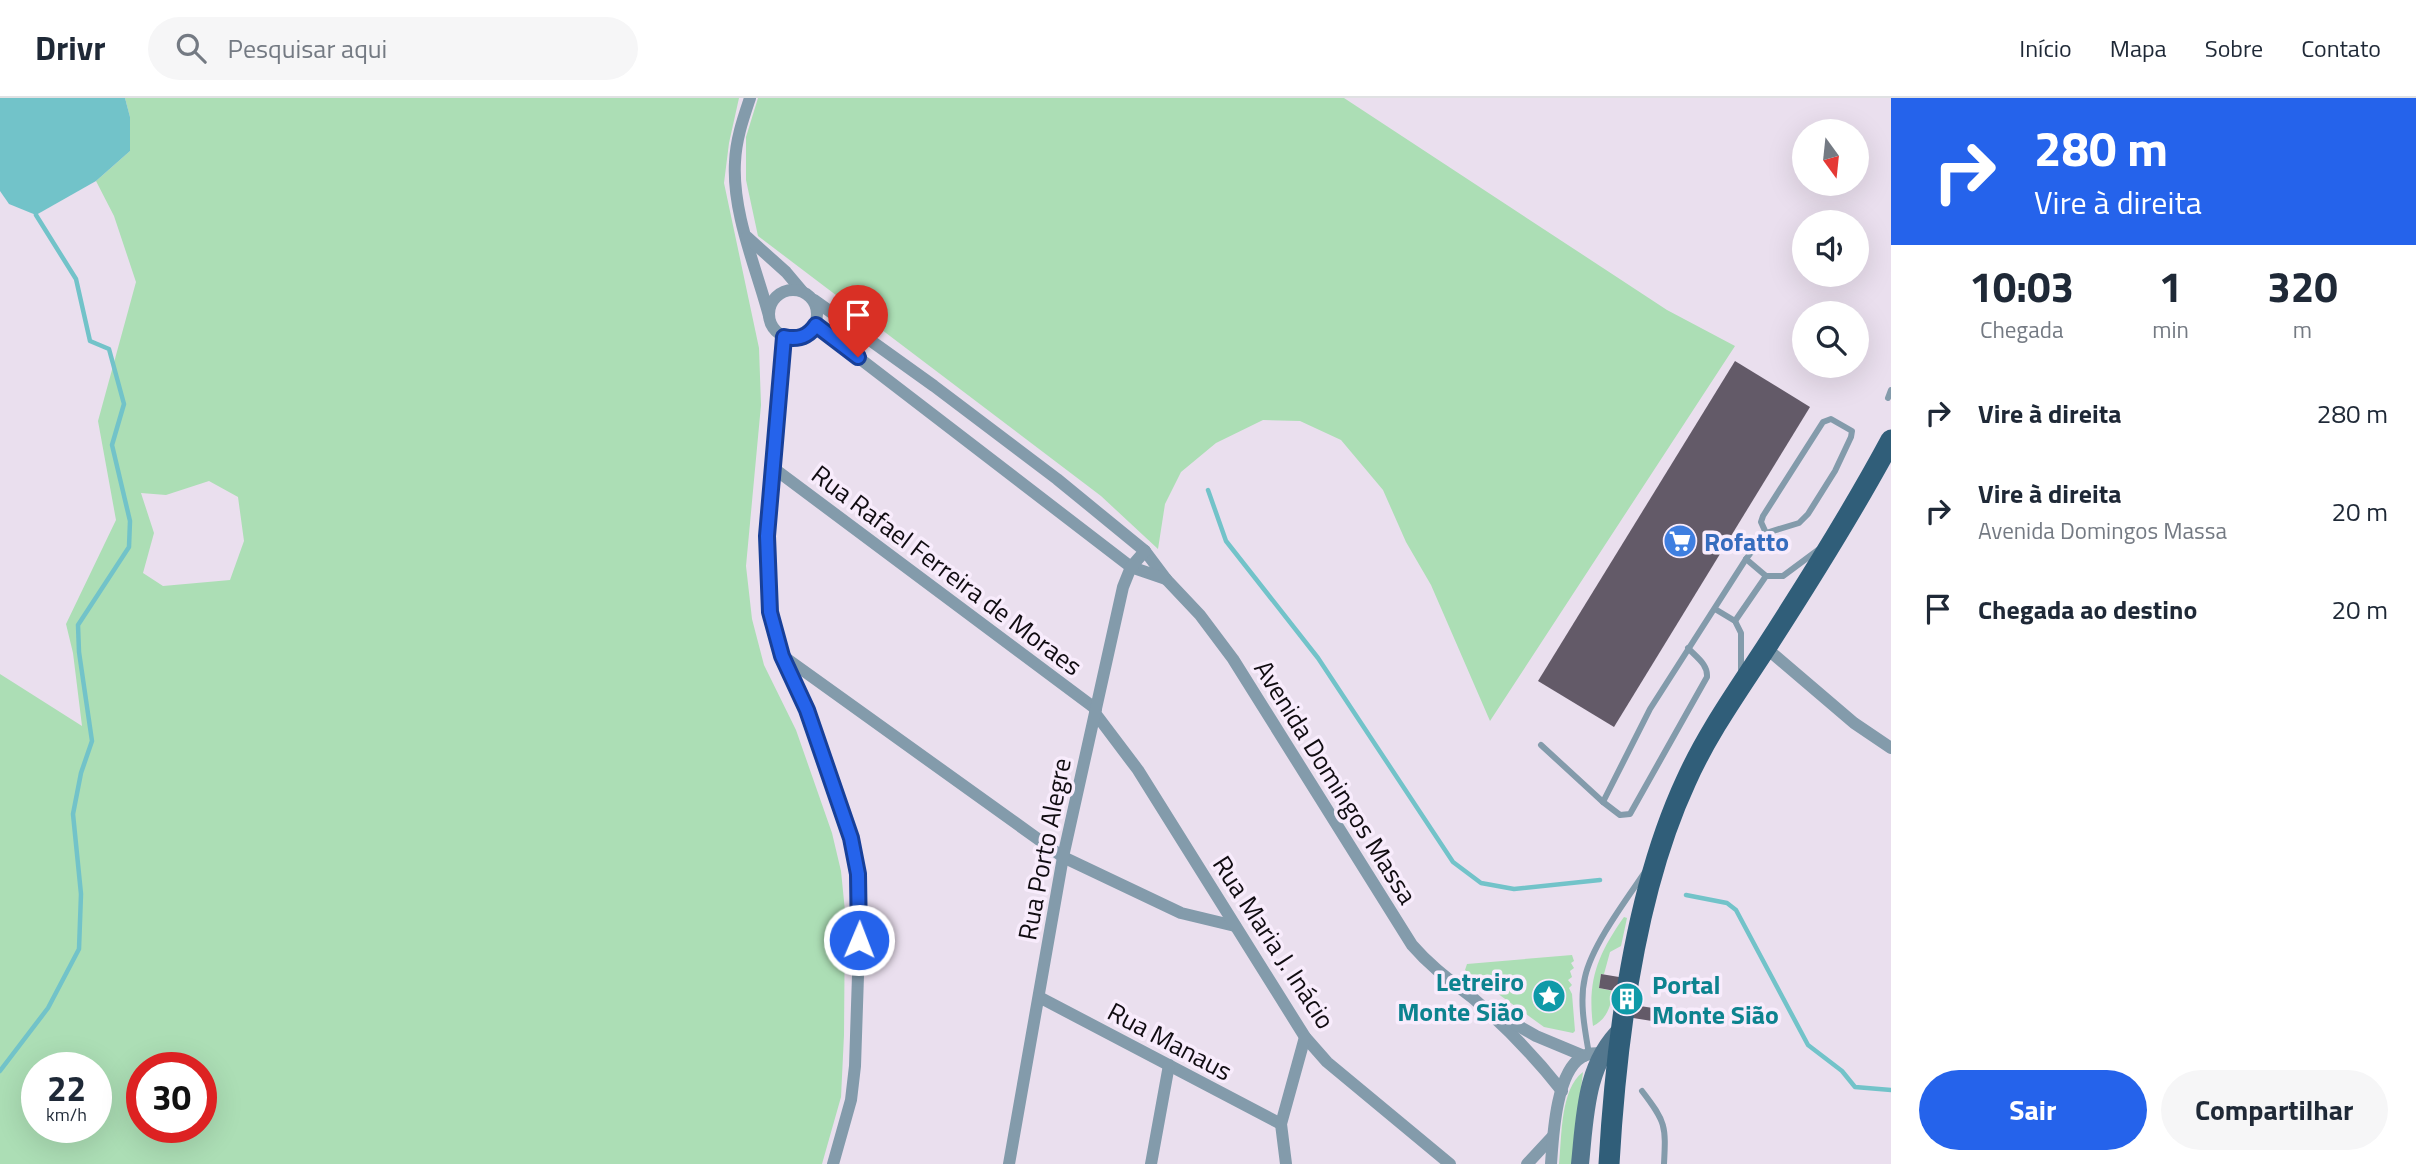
<!DOCTYPE html>
<html lang="pt">
<meta charset="utf-8">
<style>
body{margin:0;font-family:"Titillium Web",sans-serif;background:#f6f6f7;color:#1f2937;height:100vh;display:flex;flex-direction:column;font-size:26px;white-space:nowrap}
*{box-sizing:border-box;margin:0}
p{font-size:23px;color:#747a83}
.icon{flex:none;width:38px;height:38px;fill:none;stroke:currentColor;stroke-width:2;stroke-linecap:round;stroke-linejoin:round}
.map{position:relative;flex:1;overflow:hidden}
.panel{display:flex;flex-direction:column;background:#fff;width:525px}
.panel>*{flex:none}
.banner{background:#2563eb;color:#fff;overflow:hidden}
.needle{width:46px;rotate:165deg}
.controls{position:absolute;left:1792px;top:21px;display:grid;gap:14px}
.controls a{display:grid;place-items:center;width:77px;height:77px;border-radius:50%;background:#fff;box-shadow:0 7px 28px #0002;font-size:35px}
.speed{position:absolute;left:21px;top:954px;display:flex;gap:14px;font-size:35px;font-weight:700;text-align:center}
.speed>*{display:grid;place-content:center;width:91px;height:91px;border-radius:50%;background:#fff;box-shadow:0 7px 28px #0002;line-height:1}
.speed small{font-size:18px;font-weight:400}
.speed .limit{border:10px solid #d22;background:#fff;color:#111}
.pin{position:absolute;display:grid;place-items:center;width:60px;height:60px;color:#fff;margin:-72px -30px;border-radius:50% 50% 50% 0;rotate:-45deg;box-shadow:0 0 7px #0007}
.pin .icon{rotate:45deg}
.me{position:absolute;width:77px;margin:-38px;rotate:1deg;stroke-linejoin:round;filter:drop-shadow(0 0 5px #0008)}
.turn{display:flex;align-items:center;gap:24px;height:147px;padding:0 28px;font-size:32px}
.turn .icon{width:91px;height:91px;stroke-width:2.5}
.turn b{display:block;font-size:49px;line-height:60px}
.eta{display:flex;justify-content:space-evenly;align-items:center;height:119px;text-align:center}
.eta b{font-size:42px;font-weight:700;line-height:49px}
.primary-button{display:flex;gap:14px;margin-top:auto;padding:14px 28px}
.primary-button a{flex:1;height:80px;border-radius:42px;background:#2563eb;color:#fff;font-size:28px;font-weight:700;line-height:80px;text-align:center}
.primary-button a+a{background:#f6f6f7;color:#1f2937}
ul{padding:0;list-style:none}
li{display:flex;align-items:center;gap:21px;height:98px;padding:0 28px}
li div{flex:1}
li b{display:block;font-size:26px}
li em{font-style:normal}
header{display:flex;align-items:center;gap:42px;box-sizing:border-box;height:98px;padding:0 35px;background:#fff;border-bottom:2px solid #e0e1e3}
header strong{font-size:33px}
nav{display:flex;gap:38px;margin-inline-start:auto;font-size:24px}
.search{width:490px;height:63px;background:#f6f6f7;display:flex;align-items:center;gap:18px;box-sizing:border-box;padding:0 24px;border-radius:38px;color:#747a83;font-size:26px}
main{display:flex;flex:1;min-height:0}
.map>svg:first-child{display:block}
.green{fill:#acdeb5;fill-rule:evenodd}
.water{fill:#72c3c9}
.lines{fill:none;stroke-linecap:round;stroke-linejoin:round}
.stream{stroke:#72c3c9;stroke-width:4.5}
.building{fill:#635a68}
.lane{stroke:#839bab;stroke-width:6}
.street{stroke:#839bab;stroke-width:12}
.secondary{stroke:#53778e;stroke-width:18}
.primary{stroke:#305e79;stroke-width:21}
.route-casing{stroke:#184099;stroke-width:18}
.route{stroke:#2563eb;stroke-width:12}
.labels{text-anchor:middle;dominant-baseline:central;stroke-width:7;stroke-linejoin:round;paint-order:stroke}
.shop-label{font-size:26px;font-weight:bold;fill:#366cbe;stroke:#f8ecfc;text-anchor:start}
.street-label{font-size:26px;fill:#100c11;stroke:#f8ecfc}
.culture-label{font-size:26px;font-weight:bold;fill:#0d838f;stroke:#f8ecfc;text-anchor:end}
</style>
<header>
<strong>Drivr</strong>
<div class="search"><svg class="icon" aria-label="search" viewBox="0 0 24 24"><circle cx="10" cy="10" r="6"/><path d="M15 15l6 6"/></svg>Pesquisar aqui</div>
<nav><a>Início</a><a>Mapa</a><a>Sobre</a><a>Contato</a></nav>
</header>
<main>
<div class="map">
<svg width="1891" height="1066" viewBox="0 0 1891 1066">
<rect width="100%" height="100%" fill="#eadfee"/>
<g class="green">
<path d="M125 0H739L729 45 724 85 759 250 761 307 746 468 752 521 764 567 796 632 832 735 841 773 845 813 844 937 841 999 822 1066H0V576L82 628 73 555 66 526 116 422 98 323 136 184 114 118 96 83 130 53V19ZM209 383 238 399 244 443 230 482 163 488 143 475 154 435 141 395 166 397ZM37 970H96V1029H37ZM142 970H201V1029H142Z"/>
<path d="M758 0H1344L1667 212 1735 248 1490 623 1431 487 1406 444 1383 392 1341 342 1300 323 1263 322 1216 345 1181 374 1165 406 1158 451 1101 398 758 138 746 82V39Z"/>
<path d="M1624 819 1627 820 1621 848 1610 854 1604 876H1601L1599 890 1613 893C1611 908 1607 921 1593 928 1587 882 1598 856 1624 819Z"/>
<path d="M1572 857 1574 863 1571 865 1574 870 1570 873 1572 879 1568 882 1572 887 1569 890 1572 896 1575 933 1573 935 1544 929 1465 872 1467 866Z"/>
<path d="M1583 974 1572 1066H1559C1562 1039 1560 991 1583 974Z"/>
</g>
<path class="water" d="M0 0H125L130 19V53L96 83 36 117 9 106 0 93Z"/>
<g class="lines">
<g class="stream">
<path d="M1208 392 1226 443 1318 560 1453 764 1481 785 1514 791 1600 782"/>
<path d="M1686 797 1727 805 1736 812 1808 947 1842 973 1855 989 1891 992"/>
<path d="M0 973 48 910 79 851 81 796 73 716 81 675 92 643 79 554 78 527 129 449 130 423 112 347 124 306 109 251 90 243 76 181 36 117"/>
</g>
</g>
<g class="building">
<path d="M1735 263 1810 309 1614 629 1538 583Z"/>
<path d="M1601 876 1619 879 1640 908 1653 910 1652 923 1633 920 1615 893 1599 890Z"/>
</g>
<g class="lines">
<g class="lane">
<path d="M1888 300 1891 292"/>
<path d="M1746 461 1766 478H1783L1818 452"/>
<path d="M1715 511 1735 523 1741 535V575"/>
<path d="M1735 523 1766 478"/>
<path d="M1541 647 1603 704 1620 717 1630 716 1707 579C1708 566 1696 559 1688 550"/>
<path d="M1603 704 1650 611 1746 461 1766 435 1799 425 1808 416 1835 373 1851 339 1852 333 1831 321 1823 324 1763 418 1761 424 1766 435"/>
<path d="M1589 956C1585 932 1579 904 1585 879 1592 847 1626 802 1645 774"/>
<path d="M1642 993C1666 1024 1666 1028 1664 1066"/>
</g>
<g class="street">
<path d="M750 0C743 21 736 41 735 64 732 115 756 169 769 218"/>
<path d="M747 139 786 174 802 193"/>
<circle cx="793" cy="216" r="24"/>
<path d="M814 202 934 288 1057 381 1145 453 1166 481 1200 517 1233 561 1412 847C1431 869 1451 883 1474 901 1505 928 1536 960 1562 993"/>
<path d="M816 227 1131 469 1166 481"/>
<path d="M784 239 767 438 770 514 782 558 807 612 851 740 858 777 860 817 855 968 851 1002 833 1066"/>
<path d="M772 369 1096 611"/>
<path d="M1766 550 1854 625 1891 650"/>
<path d="M783 558 1063 759 1181 815 1235 828"/>
<path d="M1095 615 1138 672 1305 939 1327 964 1450 1066"/>
<path d="M1039 899 1281 1026"/>
<path d="M1491 912 1536 938 1584 958"/>
<path d="M1009 1066 1063 759 1123 489 1131 469 1145 453"/>
<path d="M1151 1066 1169 967"/>
<path d="M1286 1066 1281 1026 1305 939"/>
<path d="M1527 1066 1553 1038"/>
<path d="M1551 1066C1553 1038 1556 974 1582 959 1588 955 1596 955 1603 955"/>
</g>
<path class="secondary" d="M1580 1066C1585 1019 1585 966 1622 931"/>
<path class="primary" d="M1609 1066C1616 943 1634 795 1686 683 1707 636 1737 594 1765 551 1809 483 1853 413 1891 342"/>
</g>
<g class="lines">
<defs>
<path id="route" d="M858 259 816 227C808 239 798 242 784 239L767 438 770 514 782 558 807 612 851 740 858 776 859 842"/>
</defs>
<use href="#route" class="route-casing"/>
<use href="#route" class="route"/>
</g>
<defs>
<symbol id="supermarket-disc" viewBox="-11 -11 22 22"><circle r="9.5" fill="#3f7fe0" stroke="#f8ecfc"/><path d="M-6-5.5h2.5l.6 2H6L4.5 2H-2.5L-4.4-4H-6ZM-1.5 3.2a1.3 1.3 0 1 0 .1 0ZM3 3.2a1.3 1.3 0 1 0 .1 0Z" fill="#fff"/></symbol>
<symbol id="sight-disc" viewBox="-11 -11 22 22"><circle r="9.5" fill="#0f9aa8" stroke="#f8ecfc"/><path d="M0-6L1.8-2.2L6-1.7L2.9 1.2L3.7 5.4L0 3.3L-3.7 5.4L-2.9 1.2L-6-1.7L-1.8-2.2Z" fill="#fff"/></symbol>
<symbol id="building-disc" viewBox="-11 -11 22 22"><circle r="9.5" fill="#0f9aa8" stroke="#f8ecfc"/><path d="M-4-6H4V6H1V3H-1V6H-4ZM-2.5-4.3h1.7v1.8h-1.7ZM.8-4.3h1.7v1.8H.8ZM-2.5-1h1.7V.8h-1.7ZM.8-1h1.7V.8H.8Z" fill="#fff"/></symbol>
</defs>
<g fill-rule="evenodd">
<use href="#supermarket-disc" x="1661" y="424" width="38" height="38"/>
<use href="#sight-disc" x="1530" y="879" width="38" height="38"/>
<use href="#building-disc" x="1608" y="882" width="38" height="38"/>
</g>
<g class="labels">
<g class="shop-label">
<text x="1704" y="443">Rofatto</text>
</g>
<g class="street-label">
<text transform="translate(947 472) rotate(37)">Rua Rafael Ferreira de Moraes</text>
<text transform="translate(1336 684) rotate(58)">Avenida Domingos Massa</text>
<text transform="translate(1044 751) rotate(-79)">Rua Porto Alegre</text>
<text transform="translate(1274 844) rotate(57)">Rua Maria J. Inácio</text>
<text transform="translate(1170 943) rotate(28)">Rua Manaus</text>
</g>
<g class="culture-label">
<text x="1524" y="883">Letreiro<tspan x="1524" dy="30">Monte Sião</tspan></text>
<text x="1652" y="886" text-anchor="start">Portal<tspan x="1652" dy="30">Monte Sião</tspan></text>
</g>
</g>
</svg>
<div class="controls">
<a><svg class="needle" viewBox="-14 -14 28 28"><path d="M0-13l5 13h-10z" fill="#e53935"/><path d="M0 13l5-13h-10z" fill="#747a83"/></svg></a>
<a><svg class="icon" aria-label="sound" viewBox="0 0 24 24"><path d="M4 9h4l5-4v14l-5-4H4zM17 9q2 3 0 6"/></svg></a>
<a><svg class="icon" aria-label="search" viewBox="0 0 24 24"><circle cx="10" cy="10" r="6"/><path d="M15 15l6 6"/></svg></a>
</div>
<div class="speed"><div>22<small>km/h</small></div><div class="limit">30</div></div>
<div class="pin" style="left:858px;top:259px;background:#d93025"><svg class="icon" aria-label="arrive" viewBox="0 0 24 24"><path d="M6 21V4h12l-3 4 3 4H6"/></svg></div>
<svg class="me" style="left:859px;top:842px" viewBox="-20 -20 40 40"><circle r="17" fill="#2563eb" stroke="#fff" stroke-width="3"/><path d="M0-11L8 9 0 5-8 9z" fill="#fff"/></svg>
</div>
<section class="panel">
<div class="banner">
<div class="turn"><svg class="icon" aria-label="right" viewBox="0 0 24 24"><path d="M7 20v-9h11M14 6l5 5-5 5"/></svg><div><b>280 m</b>Vire à direita</div></div>
</div>
<div class="eta">
<div><b>10:03</b><p>Chegada</p></div>
<div><b>1</b><p>min</p></div>
<div><b>320</b><p>m</p></div>
</div>
<ul>
<li><svg class="icon" aria-label="right" viewBox="0 0 24 24"><path d="M7 20v-9h11M14 6l5 5-5 5"/></svg><div><b>Vire à direita</b></div><em>280 m</em></li>
<li><svg class="icon" aria-label="right" viewBox="0 0 24 24"><path d="M7 20v-9h11M14 6l5 5-5 5"/></svg><div><b>Vire à direita</b><p>Avenida Domingos Massa</p></div><em>20 m</em></li>
<li><svg class="icon" aria-label="arrive" viewBox="0 0 24 24"><path d="M6 21V4h12l-3 4 3 4H6"/></svg><div><b>Chegada ao destino</b></div><em>20 m</em></li>
</ul>
<div class="primary-button"><a>Sair</a><a>Compartilhar</a></div>
</section>
</main>
